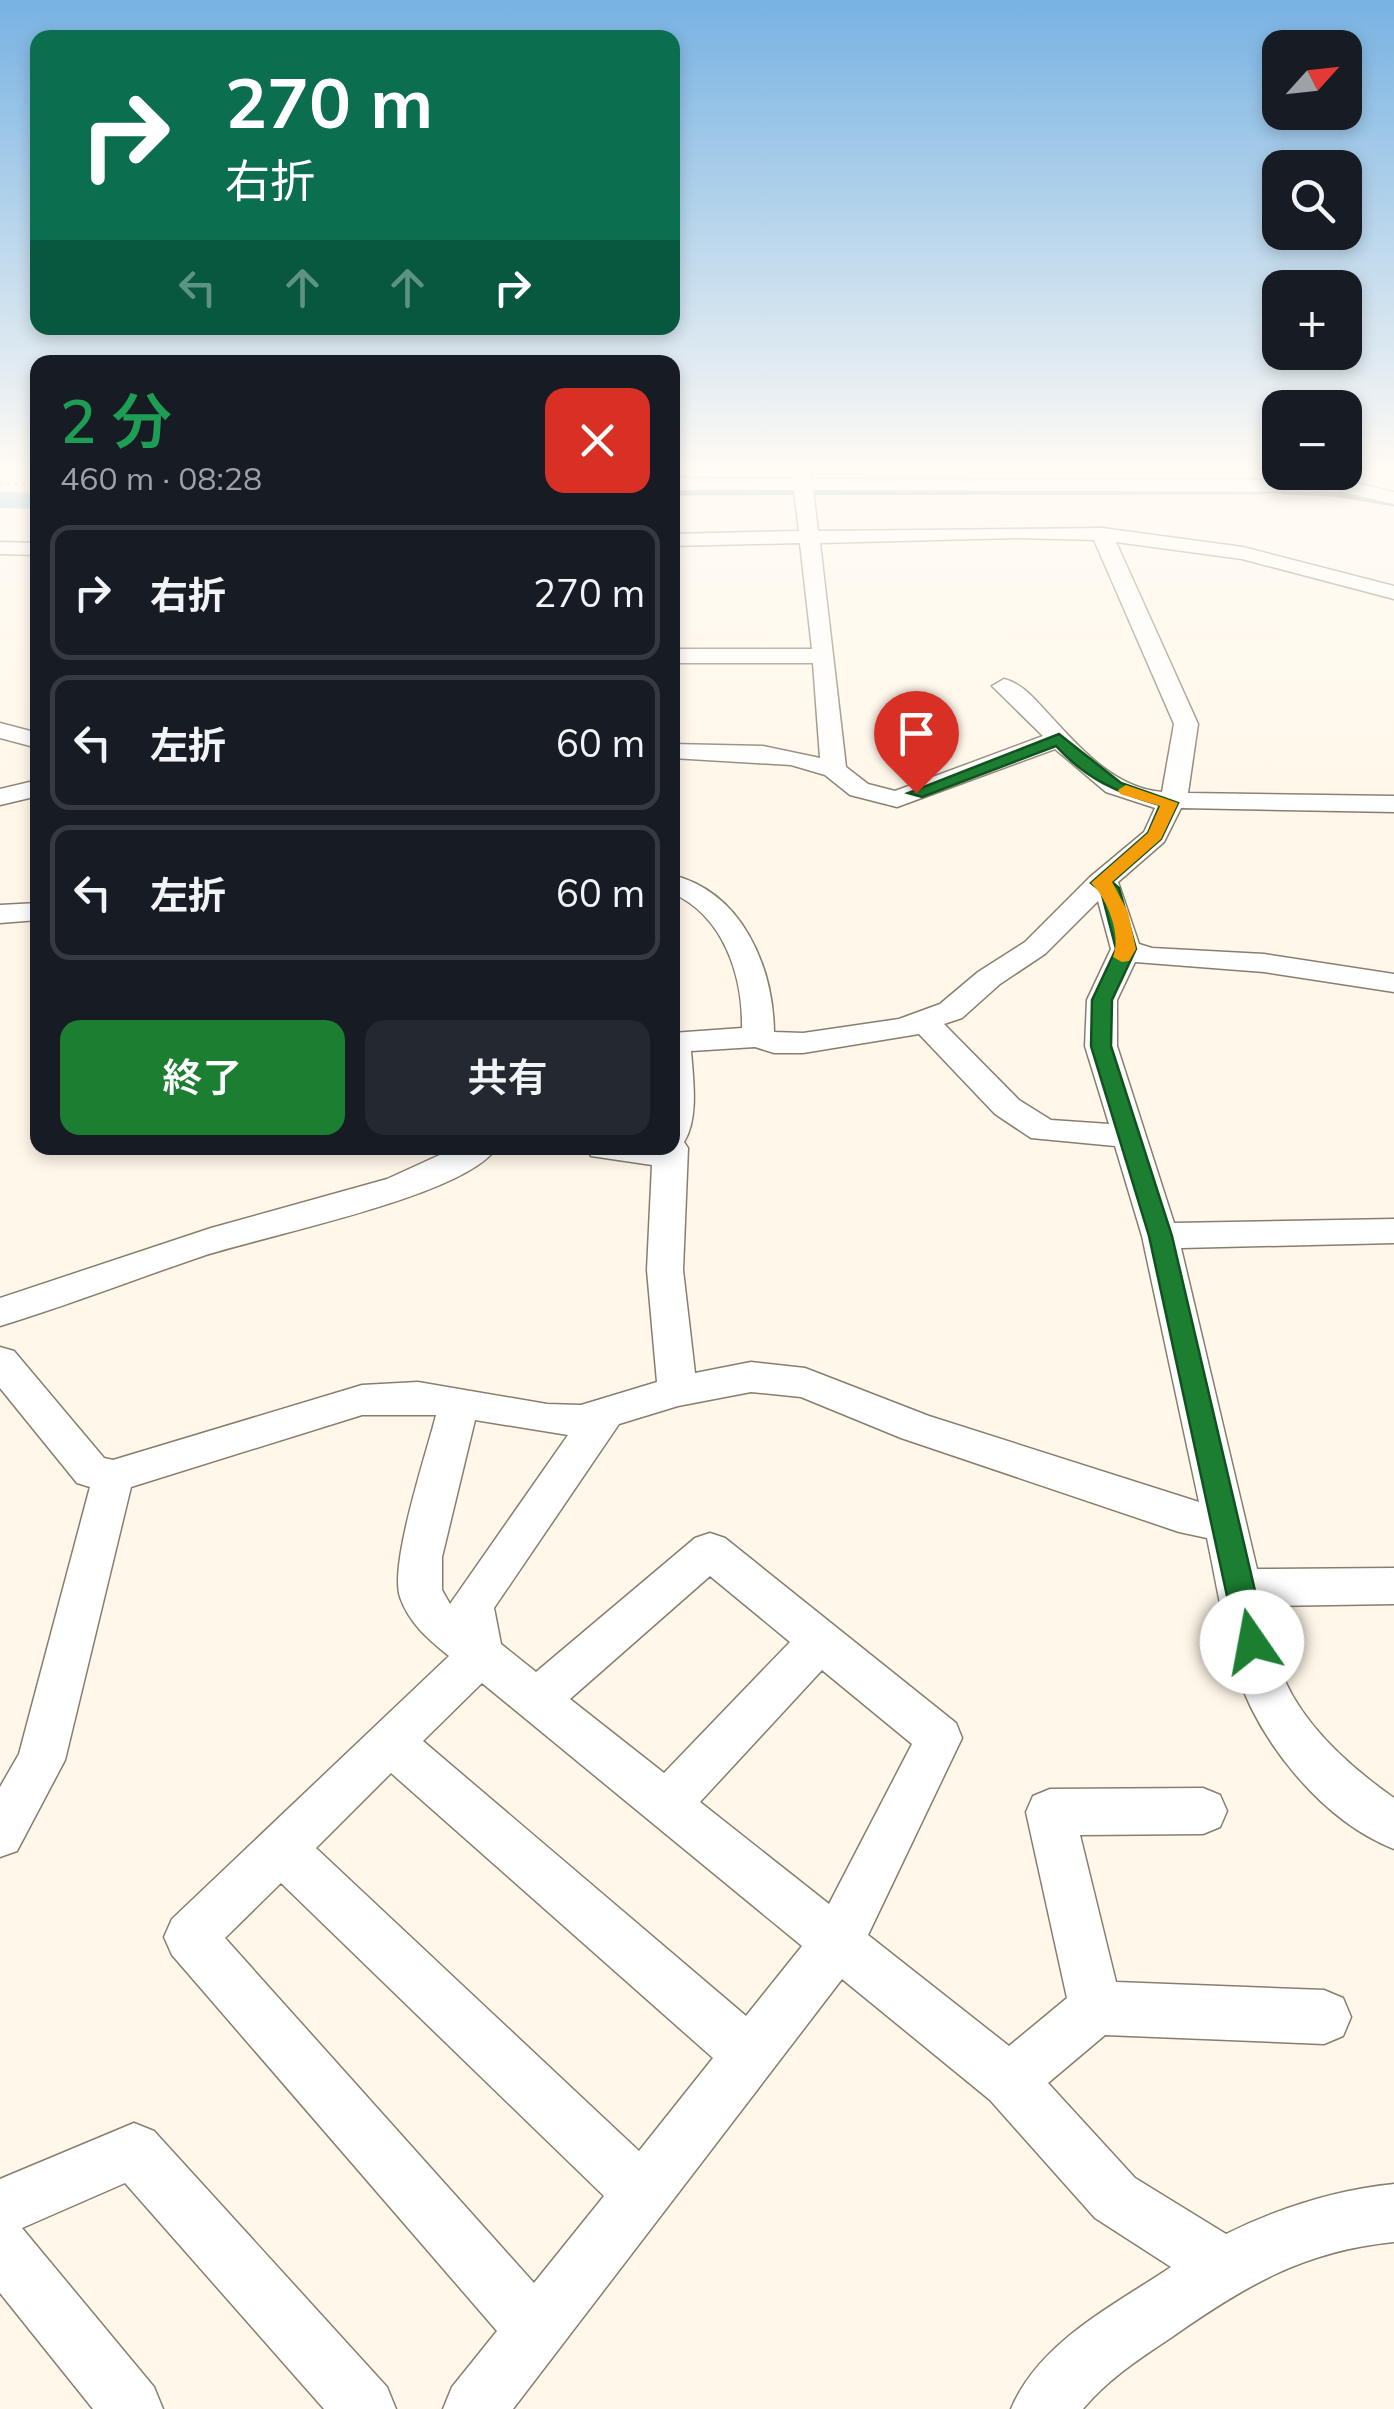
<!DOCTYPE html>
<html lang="ja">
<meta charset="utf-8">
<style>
body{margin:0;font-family:Mulish,"Noto Sans JP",sans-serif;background:#242831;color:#f1f3f6;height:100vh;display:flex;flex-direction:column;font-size:38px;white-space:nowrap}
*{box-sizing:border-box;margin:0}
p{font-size:32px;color:#9ea1a6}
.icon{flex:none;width:55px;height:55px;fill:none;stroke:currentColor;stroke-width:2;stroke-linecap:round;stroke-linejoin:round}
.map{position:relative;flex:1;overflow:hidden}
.panel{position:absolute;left:30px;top:355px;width:650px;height:800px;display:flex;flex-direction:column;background:#171b24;border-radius:20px;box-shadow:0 5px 15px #0003}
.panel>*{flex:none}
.hud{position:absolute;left:30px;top:30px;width:650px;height:305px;border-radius:20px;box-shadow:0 5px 15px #0003;background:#0b6e4f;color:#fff;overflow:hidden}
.needle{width:65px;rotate:63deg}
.controls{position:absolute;left:1262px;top:30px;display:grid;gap:20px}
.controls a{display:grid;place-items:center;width:100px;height:100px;border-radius:20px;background:#171b24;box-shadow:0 5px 15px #0003;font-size:50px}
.pin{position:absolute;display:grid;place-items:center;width:85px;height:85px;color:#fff;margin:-102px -42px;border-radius:50% 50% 50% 0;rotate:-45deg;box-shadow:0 0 10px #0007}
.pin .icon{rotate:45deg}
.me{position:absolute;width:110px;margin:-55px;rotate:348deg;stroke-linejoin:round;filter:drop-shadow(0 0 8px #0008)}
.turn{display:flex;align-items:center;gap:35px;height:210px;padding:0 30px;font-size:45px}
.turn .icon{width:130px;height:130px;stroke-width:2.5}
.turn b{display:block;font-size:70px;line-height:85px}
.lanes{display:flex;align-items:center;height:95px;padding:0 30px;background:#0003;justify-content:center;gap:50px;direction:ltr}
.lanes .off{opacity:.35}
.round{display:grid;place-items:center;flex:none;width:105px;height:105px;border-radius:20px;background:#242831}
.head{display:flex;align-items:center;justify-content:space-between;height:170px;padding:0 30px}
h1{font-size:60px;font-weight:600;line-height:75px;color:#1e9e55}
.primary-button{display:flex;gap:20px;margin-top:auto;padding:20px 30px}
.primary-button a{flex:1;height:115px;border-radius:20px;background:#1b7e31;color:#fff;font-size:40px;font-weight:600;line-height:115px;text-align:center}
.primary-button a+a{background:#242831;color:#f1f3f6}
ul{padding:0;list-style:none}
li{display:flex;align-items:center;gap:30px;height:135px;margin:0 20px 15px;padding:0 10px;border:5px solid #363941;border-radius:20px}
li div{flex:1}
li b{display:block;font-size:38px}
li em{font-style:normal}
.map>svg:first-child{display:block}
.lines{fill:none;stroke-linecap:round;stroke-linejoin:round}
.stream{stroke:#57849f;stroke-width:5}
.river{fill:#6dafd9;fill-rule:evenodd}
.minor-casing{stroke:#877e6e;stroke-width:3}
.path{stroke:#9e978d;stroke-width:2.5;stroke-dasharray:2.5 5;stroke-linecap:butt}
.minor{fill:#fff;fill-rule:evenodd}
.route{fill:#1b7e31;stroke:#125220;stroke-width:2.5}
.slow{fill:#f59e0b}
</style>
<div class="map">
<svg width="1394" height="2409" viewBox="0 0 1394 2409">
<rect width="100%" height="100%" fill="#fff7e9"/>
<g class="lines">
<g class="stream">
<path d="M1285 492 1334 494 1394 504"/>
<path d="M672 493 1261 492"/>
</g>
<path class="river" d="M0 492 38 493V509L0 508Z"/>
<defs>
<g id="minor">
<path d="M792 470H810L811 479 1342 480 1394 492V504L1342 492 813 490 818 531 1102 528 1243 547 1394 586V599L1242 559 1116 542 1198 724 1188 793 1394 796V812L1181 808 1164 842 1118 882 1139 944 1152 948 1264 954 1394 974V992L1264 972 1135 962 1117 1000V1046L1174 1223 1394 1219V1243L1181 1248 1257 1569 1394 1568V1604L1266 1606C1271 1627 1274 1648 1280 1668 1298 1721 1350 1767 1394 1798V1849C1322 1821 1257 1740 1235 1667 1223 1625 1216 1581 1207 1538L1179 1532 901 1438 801 1397 751 1392 678 1406 619 1424 494 1608 501 1644 536 1672 695 1538 710 1533 725 1538 956 1723 962 1738 868 1935 1009 2046 1067 1998 1026 1812 1033 1796 1050 1789 1203 1788 1220 1795 1227 1811 1220 1827 1203 1834 1080 1835 1116 1982 1324 1990 1343 1998 1351 2017 1343 2036 1324 2044 1105 2035 1048 2083 1135 2178 1226 2234C1279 2208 1335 2190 1394 2184V2242C1303 2251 1245 2286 1172 2337 1139 2359 1108 2379 1083 2409H1011C1039 2342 1113 2306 1171 2267L1095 2218 990 2100 842 1979 513 2409H443L452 2387 497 2331 172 1955 164 1937 172 1919 449 1656C428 1639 409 1623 400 1597 389 1564 427 1452 436 1415H362L131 1487 65 1760 17 1851 0 1857V1787L19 1754 90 1487 77 1483 0 1388V1347L14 1351 104 1458 113 1460 362 1385 418 1382 547 1404 581 1405 657 1382 647 1270 652 1165 591 1156 586 1148H672V1033L742 1028C743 976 724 916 672 893V875C742 892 773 966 774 1032L803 1033 899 1019 940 1004 978 972 1025 942 1090 877 1144 832 1155 808 1106 792 1055 749 897 807 850 795 825 775 791 765 672 758V744L763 746 820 758 813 663H672V649H812L800 543 672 546V534L799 531 794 490H672V478L793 479ZM1017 538 1094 540 1174 724 1162 792C1111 788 1075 742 1042 707 1031 695 1020 683 1004 679L992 686 1043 736 895 791 868 784 846 767 820 543ZM1098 901 1111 949 1087 1000 1085 1046 1109 1124 1051 1120 1019 1100 944 1024 962 1018 1000 984 1045 954ZM919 1034 995 1114 1031 1138 1115 1146 1142 1236 1199 1502 929 1416 805 1368 751 1362 695 1373 683 1270 688 1148 684 1142C699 1118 693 1078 691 1051L755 1047 774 1053H803ZM475 1420 568 1435 450 1604 442 1590V1557ZM710 1576 790 1642 664 1773 570 1699ZM822 1670 912 1744 829 1904 700 1802ZM482 1683 802 1946 746 2016 423 1741ZM391 1773 713 2058 639 2151 316 1848ZM281 1883 604 2196 534 2283 225 1938Z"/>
<path d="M0 542 38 543V555L0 554Z"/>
<path d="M0 723 38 733V748L0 738Z"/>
<path d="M38 780V796L0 805V789Z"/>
<path d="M38 903V920L0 923V905Z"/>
<path d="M455 1148H496C466 1196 263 1236 203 1256 135 1279 69 1305 0 1326V1298L211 1228 387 1179Z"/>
<path d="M134 2123 154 2131 387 2387 396 2409H324L125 2183 22 2228 154 2387 163 2409H93L0 2293V2179Z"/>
</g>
</defs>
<use href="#minor" class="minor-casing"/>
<path class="path" d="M0 484 38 485"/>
<use href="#minor" class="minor"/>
</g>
<linearGradient id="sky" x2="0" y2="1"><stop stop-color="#77b2e2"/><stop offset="0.58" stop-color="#fffbf5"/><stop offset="1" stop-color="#fffbf5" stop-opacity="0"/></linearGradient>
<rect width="1394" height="807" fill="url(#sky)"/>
<path class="route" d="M1059 734 1121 783 1178 803 1161 839 1112 882 1119 888 1136 949 1112 1000 1111 1046 1172 1236 1267 1642 1262 1651 1252 1654 1242 1651 1237 1642 1149 1236 1091 1046 1092 1000 1116 949 1101 891 1091 883 1148 833 1160 805C1118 793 1086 779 1056 746L922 797 908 793Z"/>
<path class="slow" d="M1126 785 1178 803 1161 839 1112 882 1128 912 1136 949 1129 961 1122 962 1113 957C1122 935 1107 898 1091 883L1148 833 1160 806 1120 794 1118 790Z"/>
</svg>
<div class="controls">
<a><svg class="needle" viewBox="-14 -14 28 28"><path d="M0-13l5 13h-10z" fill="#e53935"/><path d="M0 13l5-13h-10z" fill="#9ea1a6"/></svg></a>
<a><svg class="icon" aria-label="search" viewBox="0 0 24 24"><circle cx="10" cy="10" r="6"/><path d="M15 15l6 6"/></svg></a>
<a>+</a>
<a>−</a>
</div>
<div class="pin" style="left:916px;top:793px;background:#d93025"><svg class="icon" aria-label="arrive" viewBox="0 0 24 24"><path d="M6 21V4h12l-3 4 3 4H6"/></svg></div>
<svg class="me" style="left:1252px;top:1642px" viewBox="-20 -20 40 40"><circle r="19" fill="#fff"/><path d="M0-13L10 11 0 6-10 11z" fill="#1b7e31"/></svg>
<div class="hud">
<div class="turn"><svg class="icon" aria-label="right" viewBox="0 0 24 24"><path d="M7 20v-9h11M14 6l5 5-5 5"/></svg><div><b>270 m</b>右折</div></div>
<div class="lanes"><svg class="icon off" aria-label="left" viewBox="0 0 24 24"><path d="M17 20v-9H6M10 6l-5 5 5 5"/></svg><svg class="icon off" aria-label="ahead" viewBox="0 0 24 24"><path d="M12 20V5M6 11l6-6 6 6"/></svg><svg class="icon off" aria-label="ahead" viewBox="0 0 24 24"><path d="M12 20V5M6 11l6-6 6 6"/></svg><svg class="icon" aria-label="right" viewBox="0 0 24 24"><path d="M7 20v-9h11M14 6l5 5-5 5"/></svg></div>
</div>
<section class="panel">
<div class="head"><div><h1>2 分</h1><p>460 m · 08:28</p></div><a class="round" style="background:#d93025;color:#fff"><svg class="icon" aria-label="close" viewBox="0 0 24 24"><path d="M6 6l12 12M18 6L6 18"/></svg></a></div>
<ul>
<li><svg class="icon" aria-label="right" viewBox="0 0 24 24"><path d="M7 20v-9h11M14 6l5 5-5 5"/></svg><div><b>右折</b></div><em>270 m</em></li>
<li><svg class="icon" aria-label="left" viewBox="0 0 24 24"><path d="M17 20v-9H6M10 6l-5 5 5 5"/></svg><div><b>左折</b></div><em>60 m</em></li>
<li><svg class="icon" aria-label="left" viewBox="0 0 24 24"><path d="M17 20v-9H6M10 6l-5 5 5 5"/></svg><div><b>左折</b></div><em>60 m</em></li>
</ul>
<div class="primary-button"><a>終了</a><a>共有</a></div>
</section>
</div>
